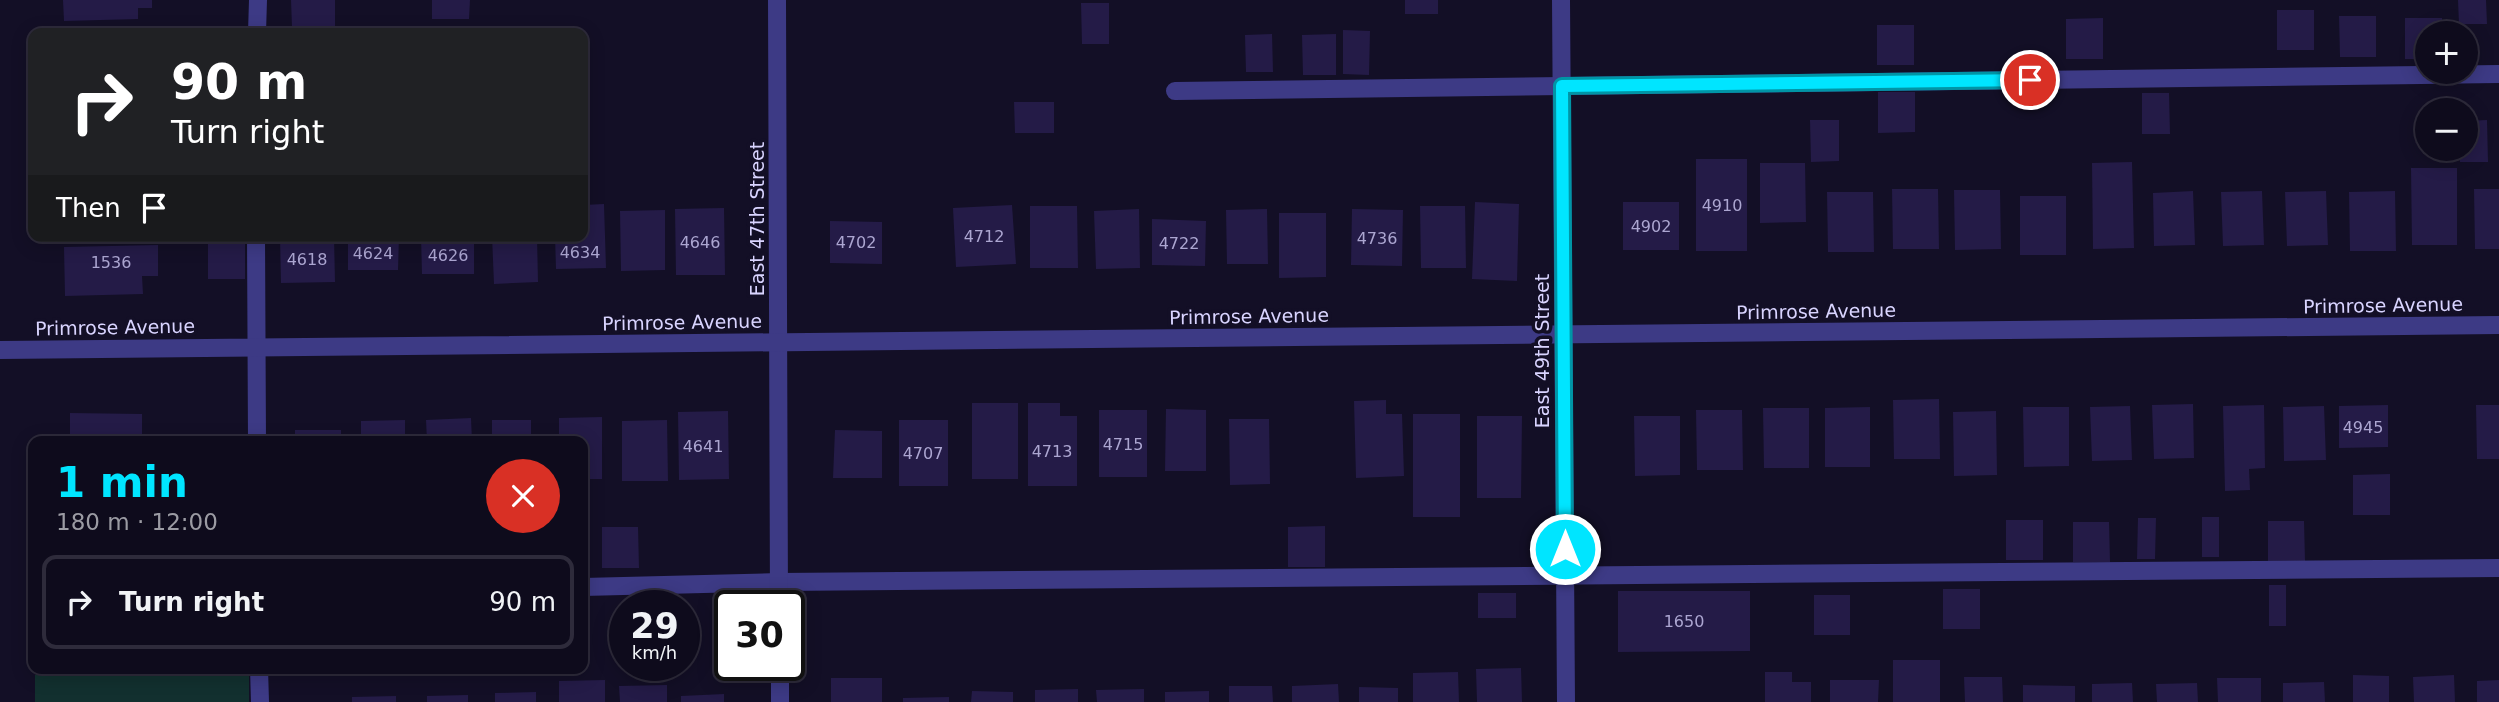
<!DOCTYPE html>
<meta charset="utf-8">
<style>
body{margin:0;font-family:"DejaVu Sans",sans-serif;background:#1c1929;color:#f1f3f6;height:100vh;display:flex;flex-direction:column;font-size:26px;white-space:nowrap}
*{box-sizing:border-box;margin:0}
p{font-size:23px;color:#9b9ba3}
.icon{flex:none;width:38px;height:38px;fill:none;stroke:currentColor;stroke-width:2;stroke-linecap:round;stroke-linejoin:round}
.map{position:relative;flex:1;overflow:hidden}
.drawer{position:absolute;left:28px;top:436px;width:560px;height:238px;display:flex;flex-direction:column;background:#0e0b1c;border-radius:14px;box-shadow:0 4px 18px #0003,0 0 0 2px #2e2b3b}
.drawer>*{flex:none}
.banner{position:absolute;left:28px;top:28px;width:560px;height:214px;border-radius:14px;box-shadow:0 4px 18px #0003,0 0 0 2px #2e2b3b;background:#202124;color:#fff;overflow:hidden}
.tools{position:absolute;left:2415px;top:21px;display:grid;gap:14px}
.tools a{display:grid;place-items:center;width:63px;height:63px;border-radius:50%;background:#0e0b1c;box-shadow:0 4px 18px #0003,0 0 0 2px #2e2b3b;font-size:35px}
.speed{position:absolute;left:609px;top:590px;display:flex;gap:14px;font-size:35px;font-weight:700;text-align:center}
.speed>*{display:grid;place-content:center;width:91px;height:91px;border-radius:50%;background:#0e0b1c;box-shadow:0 4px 18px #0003,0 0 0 2px #2e2b3b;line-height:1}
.speed small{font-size:18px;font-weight:400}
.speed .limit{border:4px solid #111;border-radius:10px;background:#fff;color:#111}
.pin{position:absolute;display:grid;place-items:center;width:60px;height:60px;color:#fff;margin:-30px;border:4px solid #fff;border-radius:50%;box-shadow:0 2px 7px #0007}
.me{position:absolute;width:77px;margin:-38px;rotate:0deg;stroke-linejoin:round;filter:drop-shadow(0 0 5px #0008)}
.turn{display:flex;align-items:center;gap:24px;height:147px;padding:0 28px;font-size:32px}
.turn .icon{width:91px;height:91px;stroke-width:2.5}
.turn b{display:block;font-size:49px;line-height:60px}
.then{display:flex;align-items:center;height:66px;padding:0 28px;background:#0003;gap:14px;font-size:26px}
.round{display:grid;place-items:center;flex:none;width:74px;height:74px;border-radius:37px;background:#1c1929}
.summary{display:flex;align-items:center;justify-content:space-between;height:119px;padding:0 28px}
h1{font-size:42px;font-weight:700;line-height:52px;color:#00e5ff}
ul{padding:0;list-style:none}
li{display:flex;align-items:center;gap:21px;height:94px;margin:0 14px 10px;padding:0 14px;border:4px solid #2e2b3b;border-radius:14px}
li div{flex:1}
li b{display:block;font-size:26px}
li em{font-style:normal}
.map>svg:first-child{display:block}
.green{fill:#12302f}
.building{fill:#241b47}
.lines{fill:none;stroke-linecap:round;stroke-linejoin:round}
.lane{stroke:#3d3a85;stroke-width:18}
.street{stroke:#3d3a85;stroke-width:18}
.route-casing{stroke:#0095a6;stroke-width:18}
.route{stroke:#00e5ff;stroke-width:12}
.labels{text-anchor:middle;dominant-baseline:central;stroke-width:7;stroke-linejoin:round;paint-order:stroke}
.number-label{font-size:16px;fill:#aca6d1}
.street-label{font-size:19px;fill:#d9d4ff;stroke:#130f26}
</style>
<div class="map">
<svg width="2499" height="702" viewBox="0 0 2499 702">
<rect width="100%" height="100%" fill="#130f26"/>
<path class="green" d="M249 674V702H35V675Z"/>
<g class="building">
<path d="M63 0H152V8H138V19L64 21Z"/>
<path d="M291 0H335V26L292 27Z"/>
<path d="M432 0H470L469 19H432Z"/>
<rect x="1405" y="0" width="33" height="14"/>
<path d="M2458 0H2486L2487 24H2459Z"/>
<path d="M1081 3H1109V44H1082Z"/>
<rect x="2277" y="10" width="37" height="40"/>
<path d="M2339 16H2376V57H2340Z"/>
<path d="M2103 18V59H2066V19Z"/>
<path d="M2405 18H2442V33H2427V59H2405Z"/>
<rect x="1877" y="25" width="37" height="40"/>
<path d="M1343 30 1370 31 1369 75 1343 74Z"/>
<path d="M1272 34 1273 72H1246L1245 35Z"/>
<path d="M1336 34V75H1303L1302 35Z"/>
<path d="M1878 92H1915V132L1878 133Z"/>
<path d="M2142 93H2169L2170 134H2142Z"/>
<path d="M1014 102H1054V133H1015Z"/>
<path d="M1810 120H1839V161L1811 162Z"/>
<path d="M2487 120 2488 162H2460V149H2466V121Z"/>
<rect x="1696" y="159" width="51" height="92"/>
<path d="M2132 162 2134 248 2093 249 2092 163Z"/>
<path d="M1760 163H1805L1806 222 1760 223Z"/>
<path d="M2411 168H2457V245H2412Z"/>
<path d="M1892 189H1938L1939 249H1893Z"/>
<path d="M2474 189H2499V249H2475Z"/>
<path d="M1954 190H2000L2001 249 1955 250Z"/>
<path d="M2193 191 2195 245 2154 246 2153 193Z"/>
<path d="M2262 191 2264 245 2223 246 2221 192Z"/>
<path d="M2326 191 2328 245 2287 246 2285 192Z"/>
<path d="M2395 191 2396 251H2350L2349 192Z"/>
<path d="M1827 192H1873L1874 252H1828Z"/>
<rect x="2020" y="196" width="46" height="59"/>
<path d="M1475 202 1519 204 1517 281 1472 279Z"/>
<rect x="1623" y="202" width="56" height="48"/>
<path d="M604 204 606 268 556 269 555 236H583V205Z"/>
<path d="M1012 205 1016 264 956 267 953 208Z"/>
<path d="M1030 206H1077L1078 268H1030Z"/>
<path d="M1420 206H1465L1466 268H1421Z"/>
<path d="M724 208 725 275H676L675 209Z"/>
<path d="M1139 209 1140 268 1096 269 1094 211Z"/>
<path d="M1267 209 1268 264H1227L1226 210Z"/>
<path d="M1352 209 1403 210 1402 266 1351 265Z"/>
<path d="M665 210V270L621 271 620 211Z"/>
<path d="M1279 213H1326V277L1279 278Z"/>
<path d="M1152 219 1206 221 1205 266 1152 265Z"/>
<path d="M830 221 882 222V264L830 263Z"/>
<path d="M280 236H334L335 282 281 283Z"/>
<path d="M348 236H399L398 270H348Z"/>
<path d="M421 236H474V274H422Z"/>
<path d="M492 236H537L538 282 494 284Z"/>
<rect x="208" y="238" width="37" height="41"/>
<path d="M158 245V276H142L143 294 65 296 64 247Z"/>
<path d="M1939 399 1940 459H1894L1893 400Z"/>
<path d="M1386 400V414H1402L1404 476 1356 478 1354 401Z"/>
<rect x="972" y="403" width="46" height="76"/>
<path d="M1028 403H1060V416H1077V486H1028Z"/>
<path d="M2193 404 2194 458 2154 459 2152 405Z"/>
<path d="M2264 405 2265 468 2249 469 2250 490 2225 491 2223 406Z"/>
<path d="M2388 405V447L2339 448V406Z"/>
<path d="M2476 405H2499V459H2477Z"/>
<path d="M2130 406 2132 460 2092 461 2090 407Z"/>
<path d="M2324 406 2326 460 2284 461 2283 407Z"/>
<path d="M1870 407V467H1825V408Z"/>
<path d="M2023 407H2069V466L2024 467Z"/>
<path d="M1763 408H1809V468H1764Z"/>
<path d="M1166 409 1206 410V471H1165Z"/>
<rect x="1099" y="410" width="48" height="67"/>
<path d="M1696 410H1742L1743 470H1697Z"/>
<path d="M728 411 729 479 679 480 678 412Z"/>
<path d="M1996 411 1997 475 1954 476 1953 412Z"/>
<path d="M70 413 142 414V441H70Z"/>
<rect x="1413" y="414" width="47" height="103"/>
<path d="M1477 416H1522L1521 498H1477Z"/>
<path d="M1634 416H1680V475L1635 476Z"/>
<path d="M602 417V479H583V441H559V418Z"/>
<path d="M471 418 472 441H427L426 420Z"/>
<path d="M1229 419H1269L1270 484 1230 485Z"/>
<path d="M405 420V441H361V421Z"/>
<rect x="492" y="420" width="39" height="21"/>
<path d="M667 420 668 481H622V421Z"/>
<rect x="899" y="420" width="49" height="66"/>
<rect x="295" y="430" width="46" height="11"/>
<path d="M835 430 882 431V478H833Z"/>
<path d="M2390 474V515H2353V475Z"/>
<rect x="2202" y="517" width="17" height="40"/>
<path d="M2138 518H2156L2155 559H2137Z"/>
<rect x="2006" y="520" width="37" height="40"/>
<path d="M2268 521H2304L2305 561H2268Z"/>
<path d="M2073 522H2109L2110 562H2073Z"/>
<path d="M1325 526V567H1288V527Z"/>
<path d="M602 527H638L639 568H602Z"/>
<rect x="2269" y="585" width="17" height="41"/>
<rect x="1943" y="589" width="37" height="40"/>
<path d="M1618 591H1750V651L1618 652Z"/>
<rect x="1478" y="593" width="38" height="25"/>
<rect x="1814" y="595" width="36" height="40"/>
<rect x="1893" y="660" width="47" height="42"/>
<path d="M1521 668 1522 702H1477L1476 669Z"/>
<path d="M1458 672 1459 702H1413V673Z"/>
<path d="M1765 672H1792V682H1811V702H1765Z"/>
<path d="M2353 675 2389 676V702H2353Z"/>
<path d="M2454 675 2455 702H2414L2413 677Z"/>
<path d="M1964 677H2002L2003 702H1965Z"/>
<rect x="831" y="678" width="51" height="24"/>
<path d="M2217 678H2261V702H2218Z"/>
<path d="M605 680V702H559V681Z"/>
<path d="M1830 680H1879L1878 702H1830Z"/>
<path d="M2499 680V702H2477V681Z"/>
<path d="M2324 682 2325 702H2283V683Z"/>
<path d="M2132 683 2133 702H2092V684Z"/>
<path d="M2197 683 2198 702H2157L2156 684Z"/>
<path d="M1338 684 1339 702H1292V686Z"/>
<path d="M667 685V702H620L619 686Z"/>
<path d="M2023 685 2075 686V702H2023Z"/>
<path d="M1229 686H1272L1273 702H1229Z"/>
<path d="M1359 687 1398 688V702H1359Z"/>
<path d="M1078 689V702H1035V690Z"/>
<path d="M1144 689V702H1097L1096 690Z"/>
<path d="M972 691 1013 692V702H971Z"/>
<path d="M1209 691V702H1165V692Z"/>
<path d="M536 692V702H495V693Z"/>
<path d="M724 694V702H681V696Z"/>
<path d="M468 695V702H427V696Z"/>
<path d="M396 696V702H352V697Z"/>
<path d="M949 697V702H903V698Z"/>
</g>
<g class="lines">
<g class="lane">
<path d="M257 33 258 0"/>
<path d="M1175 91 2499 74"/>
<path d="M256 236 257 441"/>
<path d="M583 587 779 582 2499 568"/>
<path d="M259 668 260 702"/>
</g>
<g class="street">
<path d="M777 0 779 606"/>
<path d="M1561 0 1566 702"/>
<path d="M0 350 2499 325"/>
<path d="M780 665V702"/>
</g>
</g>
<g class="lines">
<defs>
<path id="route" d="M1565 549 1562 86 2030 80"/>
</defs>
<use href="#route" class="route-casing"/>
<use href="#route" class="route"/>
</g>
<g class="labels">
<g class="number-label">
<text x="1722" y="205">4910</text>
<text x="1651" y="226">4902</text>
<text x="984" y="236">4712</text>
<text x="1377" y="238">4736</text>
<text x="700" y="242">4646</text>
<text x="856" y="242">4702</text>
<text x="1179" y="243">4722</text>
<text x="580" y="252">4634</text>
<text x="373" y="253">4624</text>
<text x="448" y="255">4626</text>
<text x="307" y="259">4618</text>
<text x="111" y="262">1536</text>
<text x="2363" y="427">4945</text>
<text x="1123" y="444">4715</text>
<text x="703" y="446">4641</text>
<text x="1052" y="451">4713</text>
<text x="923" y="453">4707</text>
<text x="1684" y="621">1650</text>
</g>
<g class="street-label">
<text transform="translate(757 219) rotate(-90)">East 47th Street</text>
<text transform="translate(2383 305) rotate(-1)">Primrose Avenue</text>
<text transform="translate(1816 311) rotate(-1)">Primrose Avenue</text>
<text transform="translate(1249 316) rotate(-1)">Primrose Avenue</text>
<text transform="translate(682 322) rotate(-1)">Primrose Avenue</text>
<text transform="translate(115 327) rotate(-1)">Primrose Avenue</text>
<text transform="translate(1542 351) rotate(-90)">East 49th Street</text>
</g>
</g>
</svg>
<div class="tools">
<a>+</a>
<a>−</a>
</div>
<div class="speed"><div>29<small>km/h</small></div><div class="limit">30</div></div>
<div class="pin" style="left:2030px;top:80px;background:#d93025"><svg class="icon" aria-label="arrive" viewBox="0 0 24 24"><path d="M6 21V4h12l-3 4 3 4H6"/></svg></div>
<svg class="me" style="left:1565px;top:549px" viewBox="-20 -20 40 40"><circle r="17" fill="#00e5ff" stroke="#fff" stroke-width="3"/><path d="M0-11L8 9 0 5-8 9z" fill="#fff"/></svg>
<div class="banner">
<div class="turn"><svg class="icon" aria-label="right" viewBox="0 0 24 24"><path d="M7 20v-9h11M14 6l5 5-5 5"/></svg><div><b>90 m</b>Turn right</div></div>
<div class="then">Then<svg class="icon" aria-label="arrive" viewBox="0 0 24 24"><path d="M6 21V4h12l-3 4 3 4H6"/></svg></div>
</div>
<section class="drawer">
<div class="summary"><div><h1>1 min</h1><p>180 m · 12:00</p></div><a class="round" style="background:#d93025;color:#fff"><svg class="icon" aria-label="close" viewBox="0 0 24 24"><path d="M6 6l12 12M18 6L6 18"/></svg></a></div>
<ul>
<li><svg class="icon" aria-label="right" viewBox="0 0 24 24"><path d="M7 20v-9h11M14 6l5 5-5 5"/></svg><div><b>Turn right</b></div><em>90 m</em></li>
</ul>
</section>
</div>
